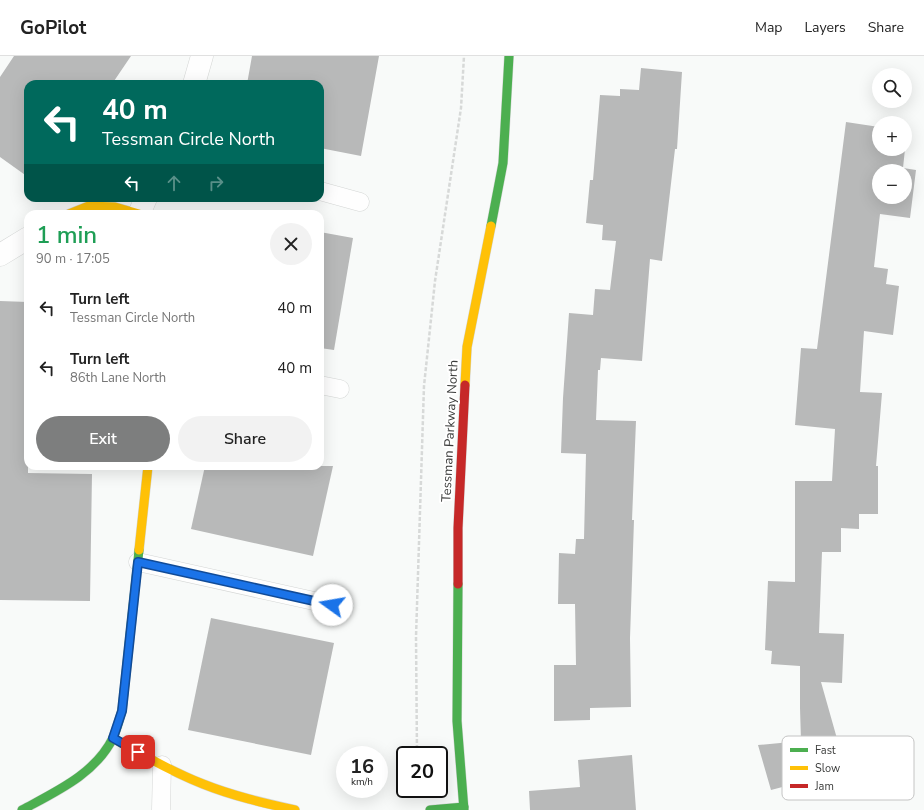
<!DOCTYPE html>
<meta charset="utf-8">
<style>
body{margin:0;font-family:"Nunito Sans",sans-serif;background:#f2f2f2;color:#222;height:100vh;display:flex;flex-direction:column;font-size:15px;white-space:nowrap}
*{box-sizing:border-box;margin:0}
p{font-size:13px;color:#767676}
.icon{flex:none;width:22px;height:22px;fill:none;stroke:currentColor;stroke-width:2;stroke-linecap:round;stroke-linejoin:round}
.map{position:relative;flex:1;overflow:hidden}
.details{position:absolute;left:24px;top:154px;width:300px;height:260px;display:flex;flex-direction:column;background:#fff;border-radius:12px;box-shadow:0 4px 16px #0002}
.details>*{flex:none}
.guide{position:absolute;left:24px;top:24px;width:300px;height:122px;border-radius:12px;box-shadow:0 4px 16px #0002;background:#00695c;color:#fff;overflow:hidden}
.tools{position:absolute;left:872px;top:12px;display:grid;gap:8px}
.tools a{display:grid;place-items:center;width:40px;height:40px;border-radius:50%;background:#fff;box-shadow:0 4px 16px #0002;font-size:20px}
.speed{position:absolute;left:336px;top:690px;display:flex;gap:8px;font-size:20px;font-weight:700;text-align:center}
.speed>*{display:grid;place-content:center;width:52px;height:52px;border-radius:50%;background:#fff;box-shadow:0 4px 16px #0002;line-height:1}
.speed small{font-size:10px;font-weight:400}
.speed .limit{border:2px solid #111;border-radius:6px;background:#fff;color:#111}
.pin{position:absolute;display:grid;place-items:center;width:34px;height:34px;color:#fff;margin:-17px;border-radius:8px;box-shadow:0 2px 6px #0006}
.me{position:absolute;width:44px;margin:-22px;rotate:283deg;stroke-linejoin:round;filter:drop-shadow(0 0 3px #0008)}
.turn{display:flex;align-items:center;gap:14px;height:84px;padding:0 12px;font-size:18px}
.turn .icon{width:52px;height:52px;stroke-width:2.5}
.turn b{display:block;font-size:28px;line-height:34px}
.lanes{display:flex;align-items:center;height:38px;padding:0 12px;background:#0003;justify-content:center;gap:20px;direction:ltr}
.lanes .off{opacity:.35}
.round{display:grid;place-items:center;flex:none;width:42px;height:42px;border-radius:21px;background:#f2f2f2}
.headline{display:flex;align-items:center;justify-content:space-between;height:68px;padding:0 12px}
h1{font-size:24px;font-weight:600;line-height:30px;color:#1e9e55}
.cta{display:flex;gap:8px;margin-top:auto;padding:8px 12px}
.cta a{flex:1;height:46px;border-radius:24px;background:#7d7e7e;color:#fff;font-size:16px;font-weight:600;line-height:46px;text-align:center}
.cta a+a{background:#f2f2f2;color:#222}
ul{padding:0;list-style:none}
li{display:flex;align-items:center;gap:12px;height:60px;padding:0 12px}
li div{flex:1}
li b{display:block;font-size:15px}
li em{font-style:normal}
header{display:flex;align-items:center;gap:24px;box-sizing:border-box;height:56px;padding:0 20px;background:#fff;border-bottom:1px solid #e0e0e0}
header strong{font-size:19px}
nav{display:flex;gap:22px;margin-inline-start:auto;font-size:14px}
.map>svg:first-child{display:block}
.building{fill:#b8b9b9;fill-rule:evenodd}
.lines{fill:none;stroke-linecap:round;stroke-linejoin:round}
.lane-casing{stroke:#d4d6d5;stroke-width:19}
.street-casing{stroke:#d4d6d5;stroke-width:23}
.fast-casing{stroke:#d4d6d5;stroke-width:10}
.slow-casing{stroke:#d4d6d5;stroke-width:10}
.jam-casing{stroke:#d4d6d5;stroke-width:10}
.path{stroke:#d7d9d8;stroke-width:2.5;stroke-dasharray:4 2;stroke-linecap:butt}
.lane{stroke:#fefefe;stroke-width:18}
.street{stroke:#fefefe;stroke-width:22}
.fast{stroke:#4caf50;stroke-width:9}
.slow{stroke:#ffc107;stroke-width:9}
.jam{stroke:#c62828;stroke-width:9}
.route-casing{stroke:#114b97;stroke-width:10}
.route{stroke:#1a73e8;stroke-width:7}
.labels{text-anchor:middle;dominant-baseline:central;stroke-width:4;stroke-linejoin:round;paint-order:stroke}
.street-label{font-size:13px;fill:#3b3c3b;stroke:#fff}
.key{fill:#fff;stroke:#c4c4c4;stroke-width:1}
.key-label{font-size:11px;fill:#3b3c3b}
</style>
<header>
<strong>GoPilot</strong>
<nav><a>Map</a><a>Layers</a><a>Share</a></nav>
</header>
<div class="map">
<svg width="924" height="754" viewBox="0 0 924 754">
<rect width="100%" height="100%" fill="#f8faf9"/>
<g class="building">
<path d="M14 0H131L112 28H28V121L0 101V21Z"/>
<path d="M252 0H379L361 100 320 92V28H247Z"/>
<path d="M641 12 682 16 677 93H675L662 205 650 203 642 305 601 302 600 314H598L596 364 636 365 632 464H634L630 582 631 651 590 652V664L554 665V609H576L575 548H558L559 497 575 498 576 483H584L586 398 561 397 563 342 569 257 593 259 595 233 610 234 616 185 602 184 603 169 586 167 590 124H593L600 39 620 40V33L639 34Z"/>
<path d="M846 66 879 71V93H905L903 112 916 114 910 162 880 158 874 211 888 213 886 228 899 230 893 279 864 275 860 336 882 337 876 410H878V458H859V473L841 472V496H822L819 577 844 578 842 627 821 626 849 725 812 735 809 724 771 734 758 689 801 685 800 652V610L771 608 772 595 765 594 768 525 795 526V425H832L835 373 795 369 801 292 817 293ZM879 115H905V141H879Z"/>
<path d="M320 176 353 182 334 294 320 292Z"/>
<path d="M0 245 28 246V417L92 418 90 545 0 544Z"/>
<path d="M205 410H333L313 500 191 473Z"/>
<path d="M211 562 334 587 311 699 188 674Z"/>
<path d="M632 699 636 754H530L529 735 580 731 578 704Z"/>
</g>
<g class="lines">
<defs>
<g id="lane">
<path d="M320 135 360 146"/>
<path d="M320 329 340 333"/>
<path d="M138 506 332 549"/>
<path d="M161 754 162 709"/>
</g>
<g id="street">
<path d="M194 28 202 0"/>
<path d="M139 158 146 142"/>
<path d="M0 199 28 182"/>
</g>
<g id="fast">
<path d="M491 170 503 107 509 0"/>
<path d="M458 528 457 665 464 754"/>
<path d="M22 754C57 735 95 718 113 682 117 673 119 664 122 655L139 494"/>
<path d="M430 754 464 751"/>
</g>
<g id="slow">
<path d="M69 158 89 150 115 151 139 158"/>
<path d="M465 329 467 291 491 170"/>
<path d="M139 494 148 410"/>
<path d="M113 682C142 699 172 716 203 728 233 740 264 747 295 754"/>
</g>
<path id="jam" d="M458 528V472L465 329"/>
</defs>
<use href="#lane" class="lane-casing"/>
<use href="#street" class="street-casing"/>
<use href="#fast" class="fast-casing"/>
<use href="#slow" class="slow-casing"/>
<use href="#jam" class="jam-casing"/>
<path class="path" d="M417 699 416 581 424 330 435 225 461 52 464 0"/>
<use href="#lane" class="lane"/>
<use href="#street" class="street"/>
<use href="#fast" class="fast"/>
<use href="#slow" class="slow"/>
<use href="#jam" class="jam"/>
</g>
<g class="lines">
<defs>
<path id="route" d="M138 696 113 682 122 655 138 506 332 549"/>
</defs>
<use href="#route" class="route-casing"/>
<use href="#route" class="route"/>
</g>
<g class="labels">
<g class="street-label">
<text transform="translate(450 375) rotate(-87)">Tessman Parkway North</text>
</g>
</g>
<rect x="782" y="680" width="132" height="64" rx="6" class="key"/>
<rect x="790" y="692" width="18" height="4" fill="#4caf50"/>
<rect x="790" y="710" width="18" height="4" fill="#ffc107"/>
<rect x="790" y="728" width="18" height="4" fill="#c62828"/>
<g class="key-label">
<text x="815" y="698">Fast</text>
<text x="815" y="716">Slow</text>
<text x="815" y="734">Jam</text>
</g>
</svg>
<div class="tools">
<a><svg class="icon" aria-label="search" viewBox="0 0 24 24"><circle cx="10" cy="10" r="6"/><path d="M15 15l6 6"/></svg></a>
<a>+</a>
<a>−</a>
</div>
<div class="speed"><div>16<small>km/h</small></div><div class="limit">20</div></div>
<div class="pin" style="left:138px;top:696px;background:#d93025"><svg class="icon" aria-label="arrive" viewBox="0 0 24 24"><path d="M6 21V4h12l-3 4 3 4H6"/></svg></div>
<svg class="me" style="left:332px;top:549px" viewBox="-20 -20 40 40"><circle r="19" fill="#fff"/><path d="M0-13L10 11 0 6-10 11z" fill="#1a73e8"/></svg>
<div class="guide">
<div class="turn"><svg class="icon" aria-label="left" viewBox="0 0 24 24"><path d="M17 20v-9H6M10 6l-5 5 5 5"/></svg><div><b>40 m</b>Tessman Circle North</div></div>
<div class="lanes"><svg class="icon" aria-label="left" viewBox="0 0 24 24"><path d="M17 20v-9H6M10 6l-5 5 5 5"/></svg><svg class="icon off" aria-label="ahead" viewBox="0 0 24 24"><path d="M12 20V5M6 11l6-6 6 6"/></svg><svg class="icon off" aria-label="right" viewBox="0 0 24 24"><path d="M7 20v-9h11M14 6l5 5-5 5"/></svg></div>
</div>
<section class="details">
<div class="headline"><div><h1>1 min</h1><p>90 m · 17:05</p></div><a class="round"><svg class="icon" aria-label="close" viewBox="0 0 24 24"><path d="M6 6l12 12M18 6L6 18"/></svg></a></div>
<ul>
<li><svg class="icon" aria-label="left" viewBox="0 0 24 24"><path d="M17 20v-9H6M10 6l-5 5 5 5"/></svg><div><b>Turn left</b><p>Tessman Circle North</p></div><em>40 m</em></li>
<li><svg class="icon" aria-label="left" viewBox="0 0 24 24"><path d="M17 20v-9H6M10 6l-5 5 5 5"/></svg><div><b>Turn left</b><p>86th Lane North</p></div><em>40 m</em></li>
</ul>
<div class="cta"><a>Exit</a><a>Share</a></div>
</section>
</div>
